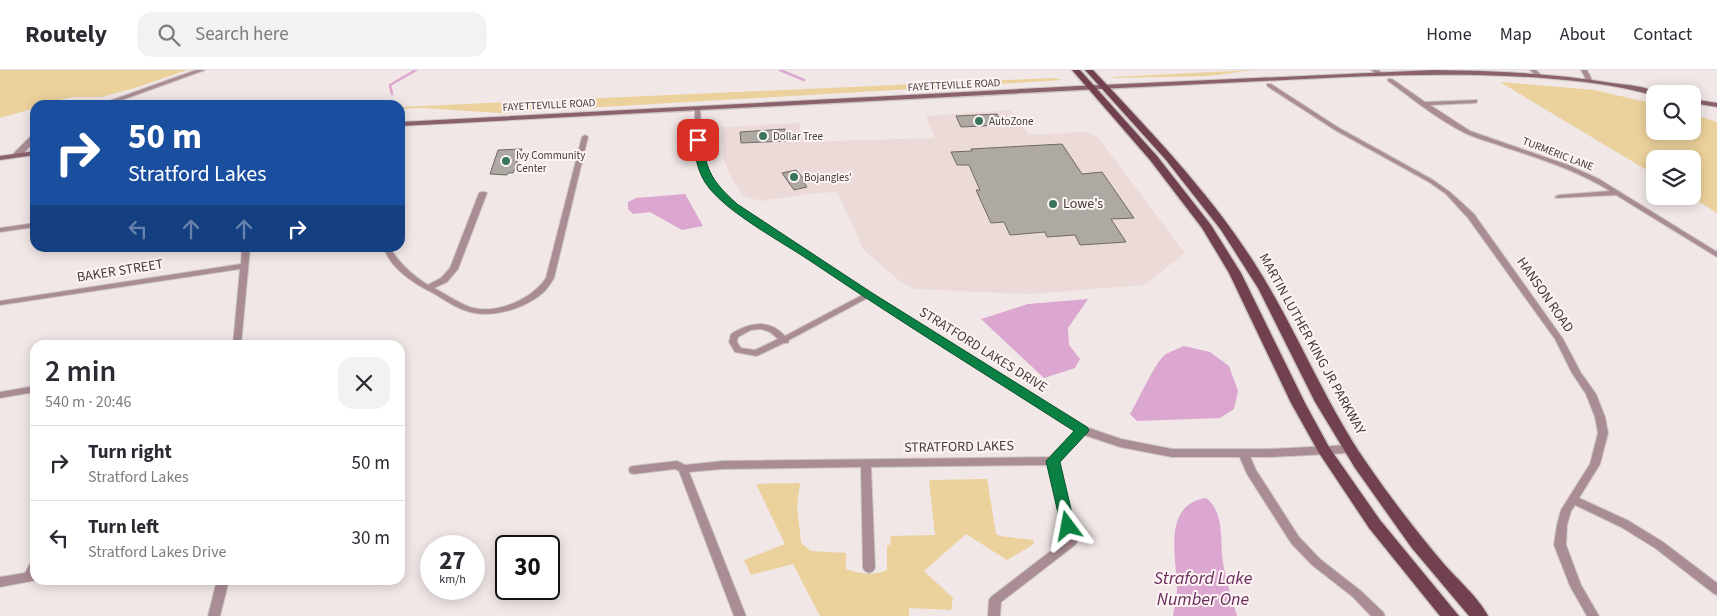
<!DOCTYPE html>
<meta charset="utf-8">
<style>
body{margin:0;font-family:"Source Sans 3",sans-serif;background:#f2f2f3;color:#2b2b33;height:100vh;display:flex;flex-direction:column;font-size:19px;white-space:nowrap}
*{box-sizing:border-box;margin:0}
p{font-size:16px;color:#7c7c81}
.icon{flex:none;width:28px;height:28px;fill:none;stroke:currentColor;stroke-width:2;stroke-linecap:round;stroke-linejoin:round}
.map{position:relative;flex:1;overflow:hidden}
.sheet{position:absolute;left:30px;top:270px;width:375px;height:245px;display:flex;flex-direction:column;background:#fff;border-radius:15px;box-shadow:0 2px 12px #0003}
.sheet>*{flex:none}
.guide{position:absolute;left:30px;top:30px;width:375px;height:152px;border-radius:15px;box-shadow:0 2px 12px #0003;background:#1a4fa0;color:#fff;overflow:hidden}
.fabs{position:absolute;left:1646px;top:15px;display:grid;gap:10px}
.fabs a{display:grid;place-items:center;width:55px;height:55px;border-radius:10px;background:#fff;box-shadow:0 2px 12px #0003;font-size:25px}
.speed{position:absolute;left:420px;top:465px;display:flex;gap:10px;font-size:25px;font-weight:700;text-align:center}
.speed>*{display:grid;place-content:center;width:65px;height:65px;border-radius:50%;background:#fff;box-shadow:0 2px 12px #0003;line-height:1}
.speed small{font-size:12px;font-weight:400}
.speed .limit{border:2px solid #111;border-radius:8px;background:#fff;color:#111}
.pin{position:absolute;display:grid;place-items:center;width:42px;height:42px;color:#fff;margin:-21px;border-radius:10px;box-shadow:0 2px 8px #0006}
.me{position:absolute;width:55px;margin:-28px;rotate:347deg;stroke-linejoin:round;filter:drop-shadow(0 0 4px #0008)}
.turn{display:flex;align-items:center;gap:18px;height:105px;padding:0 15px;font-size:22px}
.turn .icon{width:65px;height:65px;stroke-width:2.5}
.turn b{display:block;font-size:35px;line-height:42px}
.lanes{display:flex;align-items:center;height:48px;padding:0 15px;background:#0003;justify-content:center;gap:25px;direction:ltr}
.lanes .off{opacity:.35}
.round{display:grid;place-items:center;flex:none;width:52px;height:52px;border-radius:15px;background:#f2f2f3}
.headline{display:flex;align-items:center;justify-content:space-between;height:85px;padding:0 15px}
h1{font-size:30px;font-weight:600;line-height:38px}
ul{padding:0;list-style:none}
li{display:flex;align-items:center;gap:15px;height:75px;padding:0 15px;border-top:1px solid #e1e1e2}
li div{flex:1}
li b{display:block;font-size:19px}
li em{font-style:normal}
header{display:flex;align-items:center;gap:30px;box-sizing:border-box;height:70px;padding:0 25px;background:#fff;border-bottom:1px solid #e1e1e2}
header strong{font-size:24px}
nav{display:flex;gap:28px;margin-inline-start:auto;font-size:18px}
.search{width:350px;height:45px;background:#f2f2f3;display:flex;align-items:center;gap:12px;box-sizing:border-box;padding:0 18px;border-radius:15px;color:#7c7c81;font-size:19px}
.map>svg:first-child{display:block}
.built{fill:#ebdad7}
.green{fill:#ebd19c}
.water{fill:#dba7d0}
.lines{fill:none;stroke-linecap:round;stroke-linejoin:round}
.stream{stroke:#dba7d0;stroke-width:2.5}
.building{fill:#afa9a4;stroke:#6f6965}
.minor-casing{stroke:#cdc5c4;stroke-width:2}
.tertiary-casing{stroke:#cdc5c4;stroke-width:2}
.secondary-casing{stroke:#cdc5c4;stroke-width:2}
.primary-casing{stroke:#cdc5c4;stroke-width:3}
.minor{fill:#aa8d94;fill-rule:evenodd}
.tertiary{fill:#aa8d94;fill-rule:evenodd}
.secondary{fill:#8a616c;fill-rule:evenodd}
.primary{fill:#72414f;fill-rule:evenodd}
.route{fill:#0b8043;stroke:#07532c}
.poi-dot{fill:#39745d;stroke:#fdf4f3;stroke-width:2}
.labels{text-anchor:middle;dominant-baseline:central;stroke-width:4;stroke-linejoin:round;paint-order:stroke}
.far-street-label{font-size:11px;fill:#3f3c3b;stroke:#fdf4f3}
.far-poi-label{font-size:11px;fill:#3f3c3b;stroke:#fdf4f3;text-anchor:start}
.poi-label{font-size:14px;fill:#3f3c3b;stroke:#fdf4f3;text-anchor:start}
.street-label{font-size:14px;fill:#3f3c3b;stroke:#fdf4f3}
.near-water-label{font-size:18px;font-style:italic;fill:#682b5e;stroke:#fdf4f3}
</style>
<header>
<strong>Routely</strong>
<div class="search"><svg class="icon" aria-label="search" viewBox="0 0 24 24"><circle cx="10" cy="10" r="6"/><path d="M15 15l6 6"/></svg>Search here</div>
<nav><a>Home</a><a>Map</a><a>About</a><a>Contact</a></nav>
</header>
<div class="map">
<svg width="1717" height="546" viewBox="0 0 1717 546">
<rect width="100%" height="100%" fill="#f0e7e6"/>
<path class="built" d="M1010 40 1029 65 1086 62 1098 67 1185 183 1144 215 1028 224 916 219 902 213 864 180 837 122 815 123 761 131 743 126 733 110 723 89 722 58 725 57 799 53 803 72 935 68 926 46Z"/>
<g class="green">
<path d="M0 0H187L135 18 101 27H74L35 35V38L0 48Z"/>
<path d="M1254 0 1208 6 1113 8 1114 7Z"/>
<path d="M1053 8 1063 10 501 43 422 38 400 39V37Z"/>
<path d="M1500 12 1594 20 1655 34V61H1692L1693 44 1717 52V143L1690 126H1692V89H1655V105Z"/>
<path d="M987 409 996 464 1000 466 1033 470 1034 474 1007 490 966 464 924 501 953 528 951 540 909 538V546H820L793 494 751 505 744 490 785 474 756 414 800 413 797 435 801 473 811 481 846 483V499C861 504 873 506 887 500V476L891 474 890 466 935 465 929 410Z"/>
</g>
<g class="water">
<path d="M685 124 703 156 682 160 650 142 633 144 628 139V132L636 128Z"/>
<path d="M1088 229 1068 258 1069 275 1080 289 1075 298 1044 308 981 249 1028 234Z"/>
<path d="M1184 276 1210 282 1229 296 1238 321 1234 339 1220 348 1137 351 1130 344C1138 331 1156 290 1166 284 1171 281 1178 279 1184 276Z"/>
<path d="M1206 428C1225 442 1220 473 1223 493 1226 511 1232 529 1237 546H1173C1174 537 1177 528 1177 519 1177 489 1161 435 1206 428Z"/>
</g>
<g class="lines">
<g class="stream">
<path d="M780 0 804 10"/>
<path d="M392 24 390 15 416 0"/>
</g>
</g>
<g class="building">
<path d="M997 44 1003 55 961 57 956 46Z"/>
<path d="M785 59 787 71 741 73 740 62Z"/>
<path d="M1062 74 1082 104 1102 102 1134 148 1111 149 1126 172 1080 175 1075 165 1047 167 1045 162 1010 165 1004 152 991 153 976 120H980L969 95H957L951 82 972 81 971 79Z"/>
<path d="M522 79 513 103H508L507 105 490 104 498 80Z"/>
<path d="M796 100 806 111H803L807 117 794 120 782 103Z"/>
</g>
<g class="lines">
<defs>
<g id="minor">
<path d="M1371 0H1378L1385 5 1380 6Z"/>
<path d="M1530 0H1536L1541 5 1536 6Z"/>
<path d="M1388 9H1392L1425 32 1477 30V32L1475 33 1430 35 1470 61 1568 95 1599 109 1717 182V187L1616 125 1557 128 1555 127 1559 125 1610 121C1578 101 1541 89 1504 77 1491 72 1477 69 1465 63 1437 49 1413 29 1388 11Z"/>
<path d="M1267 14H1271L1339 58 1433 110 1450 122 1474 144 1563 269 1581 303 1596 324 1605 347 1608 363 1600 394 1579 428 1629 451 1663 472 1717 513V525L1713 523 1655 478 1621 457 1575 435 1571 441 1567 455 1566 475 1581 515 1599 546H1587L1570 516 1554 475 1557 455 1561 440 1590 394 1598 363 1595 347 1586 324 1572 303 1555 269 1468 148 1446 124 1429 112 1335 60 1267 16Z"/>
<path d="M585 65 588 67 554 208C550 215 546 221 539 226 522 239 492 248 470 242 457 239 445 230 433 223 413 213 391 199 384 178H390C400 194 412 205 428 215L441 208 450 198 479 123 481 122H485L487 123 458 199 447 212 434 218C446 224 461 235 473 238 498 244 532 229 546 208L582 67Z"/>
<path d="M35 153V157L0 162V158Z"/>
<path d="M242 178H250L241 275H233L240 199 0 235V231L241 194Z"/>
<path d="M866 223H872L873 225 789 270 788 273H784L759 285 756 286 735 282 729 272 731 264C749 253 769 248 785 266ZM761 259 770 262 778 269 755 280 741 278 737 272 738 267 751 260Z"/>
<path d="M35 316V322L0 328V322Z"/>
<path d="M1082 357 1085 358 1087 360 1085 362 1058 392 1077 472 1075 475 1001 532 1000 546H988L989 530 991 527 1065 470 1049 395 871 397 875 498 873 501 869 503 865 501 863 498 861 397 723 399 689 402 746 546H734L679 401 675 399 634 404 630 403 629 400 630 397 634 396 677 391 685 395 723 391 1050 387 1079 358Z"/>
<path d="M1243 379 1247 380 1256 400 1299 467 1320 489 1361 521 1383 542 1385 546H1371L1353 527 1312 495 1291 473 1247 404 1238 383 1239 380Z"/>
<path d="M35 490V510H37L0 517V507L25 503 31 492Z"/>
<path d="M217 510H229L220 546H208Z"/>
</g>
<g id="tertiary">
<path d="M196 0H205L108 35H98Z"/>
<path d="M1581 0H1587L1592 10 1591 11H1587Z"/>
<path d="M695 38 700 39 703 89 716 116 736 134 872 223 1086 357 1121 369 1172 379H1268L1350 375 1354 376 1356 379 1354 382 1350 383 1268 387H1172L1120 377 1078 363 866 227 730 138 710 119 695 89Z"/>
<path d="M32 65H35V71L20 87H14V83Z"/>
</g>
<g id="secondary">
<path d="M1435 0C1495 1 1553 3 1612 13 1627 15 1647 16 1660 24H1655V26C1619 15 1580 11 1543 8 1430 0 1315 9 1202 14 934 27 667 42 400 56V52L1079 16Z"/>
<path d="M1692 29 1717 33V37L1692 33Z"/>
<path d="M35 81V85L0 90V86Z"/>
</g>
<g id="primary">
<path d="M1072 0H1080L1157 86 1211 155 1241 203 1305 333 1329 377 1380 450 1459 546H1440L1369 458 1319 383 1291 333 1229 203 1202 158 1150 90Z"/>
<path d="M1085 0H1093C1151 62 1210 123 1255 194 1296 258 1323 329 1366 392 1390 427 1416 461 1444 494 1457 509 1479 528 1488 546H1469L1411 477 1355 398 1315 332 1258 218 1221 160 1166 90Z"/>
</g>
</defs>
<use href="#minor" class="minor-casing"/>
<use href="#tertiary" class="tertiary-casing"/>
<use href="#secondary" class="secondary-casing"/>
<use href="#primary" class="primary-casing"/>
<use href="#minor" class="minor"/>
<use href="#tertiary" class="tertiary"/>
<use href="#secondary" class="secondary"/>
<use href="#primary" class="primary"/>
</g>
<path class="route" d="M698 67 703 70C705 101 714 113 737 134L872 223 1087 357 1089 360 1087 363 1060 392 1075 456 1073 460 1068 461 1063 460 1061 456 1046 391 1074 361C985 304 896 249 809 190 780 171 732 145 710 119 698 105 695 88 694 70Z"/>
<g class="poi-dot">
<circle cx="979" cy="51" r="5"/>
<circle cx="763" cy="66" r="5"/>
<circle cx="506" cy="91" r="5"/>
<circle cx="794" cy="107" r="5"/>
<circle cx="1053" cy="134" r="5"/>
</g>
<g class="labels">
<g class="far-street-label">
<text transform="translate(954 15) rotate(-3)">FAYETTEVILLE ROAD</text>
<text transform="translate(549 35) rotate(-3)">FAYETTEVILLE ROAD</text>
<text transform="translate(1558 84) rotate(21)">TURMERIC LANE</text>
</g>
<g class="far-poi-label">
<text x="989" y="51">AutoZone</text>
<text x="773" y="66">Dollar Tree</text>
<text x="516" y="85">Ivy Community<tspan x="516" dy="13">Center</tspan></text>
<text x="804" y="107">Bojangles'</text>
</g>
<g class="poi-label">
<text x="1063" y="134">Lowe's</text>
</g>
<g class="street-label">
<text transform="translate(120 201) rotate(-9)">BAKER STREET</text>
<text transform="translate(1545 225) rotate(55)">HANSON ROAD</text>
<text transform="translate(1312 274) rotate(61)">MARTIN LUTHER KING JR PARKWAY</text>
<text transform="translate(983 280) rotate(32)">STRATFORD LAKES DRIVE</text>
<text transform="translate(959 377) rotate(-1)">STRATFORD LAKES</text>
</g>
<g class="near-water-label">
<text x="1203" y="508">Straford Lake<tspan x="1203" dy="21">Number One</tspan></text>
</g>
</g>
</svg>
<div class="fabs">
<a><svg class="icon" aria-label="search" viewBox="0 0 24 24"><circle cx="10" cy="10" r="6"/><path d="M15 15l6 6"/></svg></a>
<a><svg class="icon" aria-label="layers" viewBox="0 0 24 24"><path d="M12 4l9 5-9 5-9-5zM3 14l9 5 9-5"/></svg></a>
</div>
<div class="speed"><div>27<small>km/h</small></div><div class="limit">30</div></div>
<div class="pin" style="left:698px;top:70px;background:#d93025"><svg class="icon" aria-label="arrive" viewBox="0 0 24 24"><path d="M6 21V4h12l-3 4 3 4H6"/></svg></div>
<svg class="me" style="left:1068px;top:456px" viewBox="-20 -20 40 40"><path d="M0-17L14 15 0 8-14 15z" fill="#0b8043" stroke="#fff" stroke-width="4"/></svg>
<div class="guide">
<div class="turn"><svg class="icon" aria-label="right" viewBox="0 0 24 24"><path d="M7 20v-9h11M14 6l5 5-5 5"/></svg><div><b>50 m</b>Stratford Lakes</div></div>
<div class="lanes"><svg class="icon off" aria-label="left" viewBox="0 0 24 24"><path d="M17 20v-9H6M10 6l-5 5 5 5"/></svg><svg class="icon off" aria-label="ahead" viewBox="0 0 24 24"><path d="M12 20V5M6 11l6-6 6 6"/></svg><svg class="icon off" aria-label="ahead" viewBox="0 0 24 24"><path d="M12 20V5M6 11l6-6 6 6"/></svg><svg class="icon" aria-label="right" viewBox="0 0 24 24"><path d="M7 20v-9h11M14 6l5 5-5 5"/></svg></div>
</div>
<section class="sheet">
<div class="headline"><div><h1>2 min</h1><p>540 m · 20:46</p></div><a class="round"><svg class="icon" aria-label="close" viewBox="0 0 24 24"><path d="M6 6l12 12M18 6L6 18"/></svg></a></div>
<ul>
<li><svg class="icon" aria-label="right" viewBox="0 0 24 24"><path d="M7 20v-9h11M14 6l5 5-5 5"/></svg><div><b>Turn right</b><p>Stratford Lakes</p></div><em>50 m</em></li>
<li><svg class="icon" aria-label="left" viewBox="0 0 24 24"><path d="M17 20v-9H6M10 6l-5 5 5 5"/></svg><div><b>Turn left</b><p>Stratford Lakes Drive</p></div><em>30 m</em></li>
</ul>
</section>
</div>
